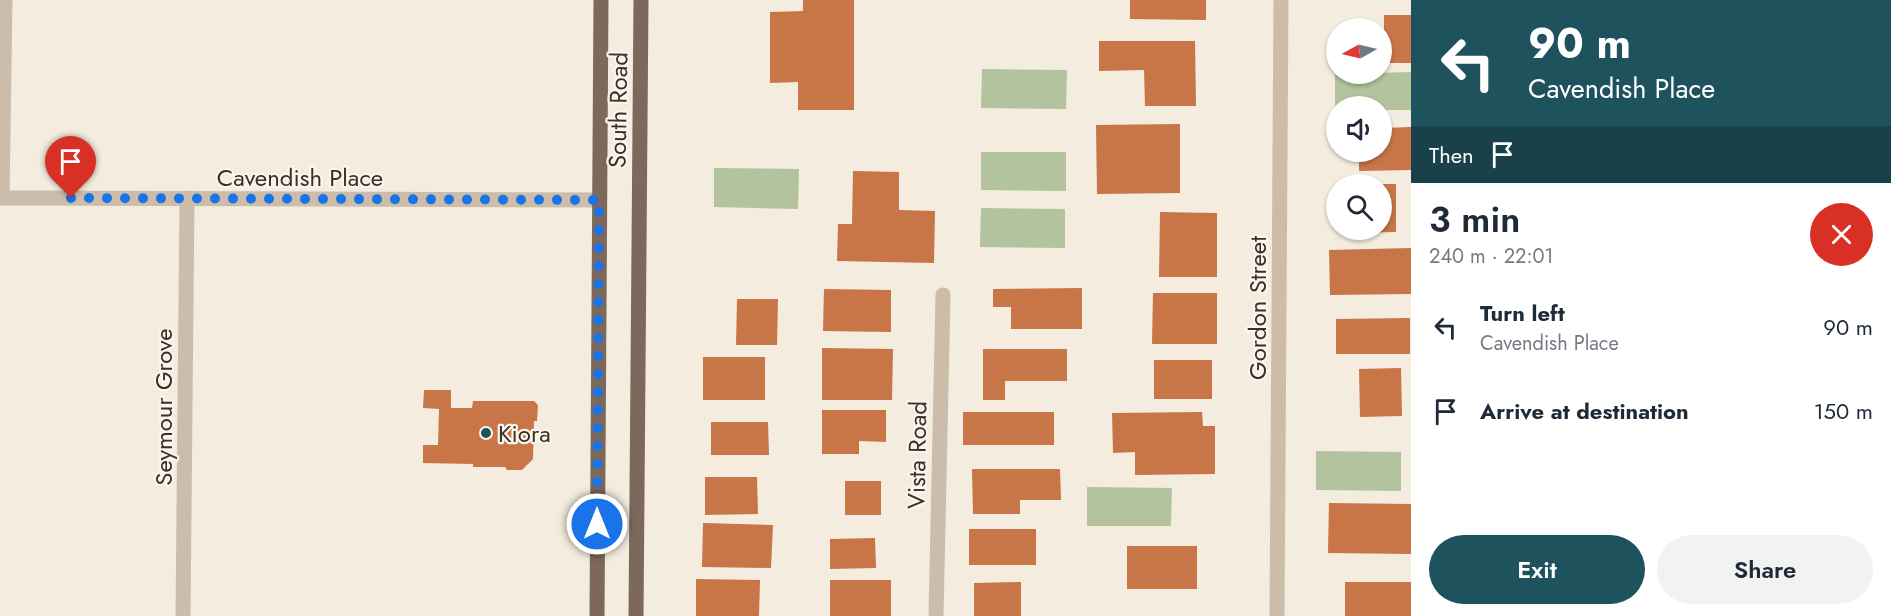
<!DOCTYPE html>
<meta charset="utf-8">
<style>
body{margin:0;font-family:Jost,sans-serif;background:#f2f2f3;color:#1f2937;height:100vh;display:flex;flex-direction:column;font-size:22px;white-space:nowrap}
*{box-sizing:border-box;margin:0}
p{font-size:20px;color:#747a83}
.icon{flex:none;width:33px;height:33px;fill:none;stroke:currentColor;stroke-width:2;stroke-linecap:round;stroke-linejoin:round}
.map{position:relative;flex:1;overflow:hidden}
.sheet{display:flex;flex-direction:column;background:#fff;width:480px}
.sheet>*{flex:none}
.guide{background:#1e525c;color:#fff;overflow:hidden}
.needle{width:39px;rotate:262deg}
.controls{position:absolute;left:1326px;top:18px;display:grid;gap:12px}
.controls a{display:grid;place-items:center;width:66px;height:66px;border-radius:50%;background:#fff;box-shadow:0 2px 4px #0004;font-size:30px}
.pin{position:absolute;display:grid;place-items:center;width:51px;height:51px;color:#fff;margin:-62px -26px;border-radius:50% 50% 50% 0;rotate:-45deg;box-shadow:0 0 6px #0007}
.pin .icon{rotate:45deg}
.me{position:absolute;width:66px;margin:-33px;rotate:0deg;stroke-linejoin:round;filter:drop-shadow(0 0 4px #0008)}
.turn{display:flex;align-items:center;gap:21px;height:126px;padding:0 18px;font-size:27px}
.turn .icon{width:78px;height:78px;stroke-width:2.5}
.turn b{display:block;font-size:42px;line-height:51px}
.then{display:flex;align-items:center;height:57px;padding:0 18px;background:#0003;gap:12px;font-size:22px}
.round{display:grid;place-items:center;flex:none;width:63px;height:63px;border-radius:32px;background:#f2f2f3}
.summary{display:flex;align-items:center;justify-content:space-between;height:102px;padding:0 18px}
h1{font-size:36px;font-weight:600;line-height:45px}
.cta{display:flex;gap:12px;margin-top:auto;padding:12px 18px}
.cta a{flex:1;height:69px;border-radius:36px;background:#1e525c;color:#fff;font-size:24px;font-weight:600;line-height:69px;text-align:center}
.cta a+a{background:#f2f2f3;color:#1f2937}
ul{padding:0;list-style:none}
li{display:flex;align-items:center;gap:18px;height:84px;padding:0 18px}
li div{flex:1}
li b{display:block;font-size:22px}
li em{font-style:normal}
main{display:flex;flex:1;min-height:0}
.map>svg:first-child{display:block}
.green{fill:#b3c39e}
.building{fill:#c87548}
.lines{fill:none;stroke-linecap:round;stroke-linejoin:round}
.minor{stroke:#ccbdaa;stroke-width:15}
.major{stroke:#7c695b;stroke-width:15}
.route{stroke:#1a73e8;stroke-width:10;stroke-dasharray:0 18}
.poi-dot{fill:#1e525c;stroke:#fbf5ec;stroke-width:2}
.labels{text-anchor:middle;dominant-baseline:central;stroke-width:4.5;stroke-linejoin:round;paint-order:stroke}
.street-label{font-size:24px;fill:#39302a;stroke:#fbf5ec}
.poi-label{font-size:24px;fill:#39302a;stroke:#fbf5ec;text-anchor:start}
</style>
<main>
<div class="map">
<svg width="1411" height="616" viewBox="0 0 1411 616">
<rect width="100%" height="100%" fill="#f3ecdf"/>
<g class="green">
<path d="M982 69 1067 70 1066 109 981 108Z"/>
<path d="M1335 71 1336 74 1411 72V110H1382V106H1336V109H1335Z"/>
<path d="M981 152H1066V191L981 190Z"/>
<path d="M714 168 799 169 798 209 714 207Z"/>
<path d="M981 208 1065 209V248L980 247Z"/>
<path d="M1316 451 1401 452V491L1316 490Z"/>
<path d="M1087 487 1172 488 1171 526H1087Z"/>
</g>
<g class="building">
<path d="M803 0H854V110H798V82L770 83V12L803 11Z"/>
<path d="M1130 0H1206V20L1130 19Z"/>
<rect x="1384" y="15" width="27" height="48"/>
<path d="M1099 41H1195L1196 106H1145L1144 70 1099 71Z"/>
<path d="M1180 124V193L1097 194 1096 125Z"/>
<path d="M1411 127V170L1359 171V152H1382V128Z"/>
<path d="M853 171 899 172V210L935 211 934 263 837 261 838 224H852Z"/>
<path d="M1382 184H1396V232L1350 233V230H1382Z"/>
<path d="M1160 212 1217 213V277H1159Z"/>
<path d="M1411 248V294L1330 295 1329 250Z"/>
<path d="M1082 288V329H1011V307H993V289Z"/>
<path d="M824 289 891 290V332L823 331Z"/>
<path d="M1153 293H1217V344H1152Z"/>
<path d="M737 299H778L777 345H736Z"/>
<path d="M1410 318V354H1336V319Z"/>
<path d="M822 348 893 349 892 400H822Z"/>
<path d="M983 349H1067V381H1005V400H983Z"/>
<rect x="703" y="357" width="62" height="43"/>
<rect x="1154" y="360" width="58" height="39"/>
<path d="M1401 368 1402 416 1360 417 1359 369Z"/>
<path d="M424 390H451V408H472L473 401H534L538 405 537 421H534L533 459 522 470H507L505 467H473V464L423 463V445H438L439 409 423 408Z"/>
<path d="M822 410H886V442L859 441V454H822Z"/>
<rect x="963" y="412" width="91" height="33"/>
<path d="M1202 412 1203 426H1215V474L1135 475V452L1113 453 1112 413Z"/>
<path d="M711 422H768L769 455H711Z"/>
<path d="M972 469H1060L1061 500H1020V514H973Z"/>
<path d="M705 477H757L758 514 705 515Z"/>
<rect x="845" y="481" width="36" height="34"/>
<path d="M1329 503 1411 504V554L1328 553Z"/>
<path d="M703 523 773 525 771 568 702 567Z"/>
<rect x="969" y="529" width="67" height="36"/>
<path d="M875 538 876 568 830 569V539Z"/>
<rect x="1127" y="546" width="70" height="43"/>
<path d="M696 579 760 580 759 616H696Z"/>
<rect x="830" y="580" width="61" height="36"/>
<path d="M1021 582V616H974V583Z"/>
<rect x="1345" y="582" width="66" height="34"/>
</g>
<g class="lines">
<g class="minor">
<path d="M0 198 599 200"/>
<path d="M2 198 5 0"/>
<path d="M183 616 187 198"/>
<path d="M936 616 943 295"/>
<path d="M1277 616 1281 0"/>
</g>
<g class="major">
<path d="M597 616 601 0"/>
<path d="M636 616 641 0"/>
</g>
</g>
<g class="lines">
<path class="route" d="M71 198 599 200 597 524"/>
</g>
<circle class="poi-dot" cx="486" cy="433" r="6"/>
<g class="labels">
<g class="street-label">
<text transform="translate(618 110) rotate(-89)">South Road</text>
<text x="300" y="177">Cavendish Place</text>
<text transform="translate(1257 308) rotate(-90)">Gordon Street</text>
<text transform="translate(163 407) rotate(-90)">Seymour Grove</text>
<text transform="translate(917 455) rotate(-89)">Vista Road</text>
</g>
<g class="poi-label">
<text x="498" y="433">Kiora</text>
</g>
</g>
</svg>
<div class="controls">
<a><svg class="needle" viewBox="-14 -14 28 28"><path d="M0-13l5 13h-10z" fill="#e53935"/><path d="M0 13l5-13h-10z" fill="#747a83"/></svg></a>
<a><svg class="icon" aria-label="sound" viewBox="0 0 24 24"><path d="M4 9h4l5-4v14l-5-4H4zM17 9q2 3 0 6"/></svg></a>
<a><svg class="icon" aria-label="search" viewBox="0 0 24 24"><circle cx="10" cy="10" r="6"/><path d="M15 15l6 6"/></svg></a>
</div>
<div class="pin" style="left:71px;top:198px;background:#d93025"><svg class="icon" aria-label="arrive" viewBox="0 0 24 24"><path d="M6 21V4h12l-3 4 3 4H6"/></svg></div>
<svg class="me" style="left:597px;top:524px" viewBox="-20 -20 40 40"><circle r="17" fill="#1a73e8" stroke="#fff" stroke-width="3"/><path d="M0-11L8 9 0 5-8 9z" fill="#fff"/></svg>
</div>
<section class="sheet">
<div class="guide">
<div class="turn"><svg class="icon" aria-label="left" viewBox="0 0 24 24"><path d="M17 20v-9H6M10 6l-5 5 5 5"/></svg><div><b>90 m</b>Cavendish Place</div></div>
<div class="then">Then<svg class="icon" aria-label="arrive" viewBox="0 0 24 24"><path d="M6 21V4h12l-3 4 3 4H6"/></svg></div>
</div>
<div class="summary"><div><h1>3 min</h1><p>240 m · 22:01</p></div><a class="round" style="background:#d93025;color:#fff"><svg class="icon" aria-label="close" viewBox="0 0 24 24"><path d="M6 6l12 12M18 6L6 18"/></svg></a></div>
<ul>
<li><svg class="icon" aria-label="left" viewBox="0 0 24 24"><path d="M17 20v-9H6M10 6l-5 5 5 5"/></svg><div><b>Turn left</b><p>Cavendish Place</p></div><em>90 m</em></li>
<li><svg class="icon" aria-label="arrive" viewBox="0 0 24 24"><path d="M6 21V4h12l-3 4 3 4H6"/></svg><div><b>Arrive at destination</b></div><em>150 m</em></li>
</ul>
<div class="cta"><a>Exit</a><a>Share</a></div>
</section>
</main>
